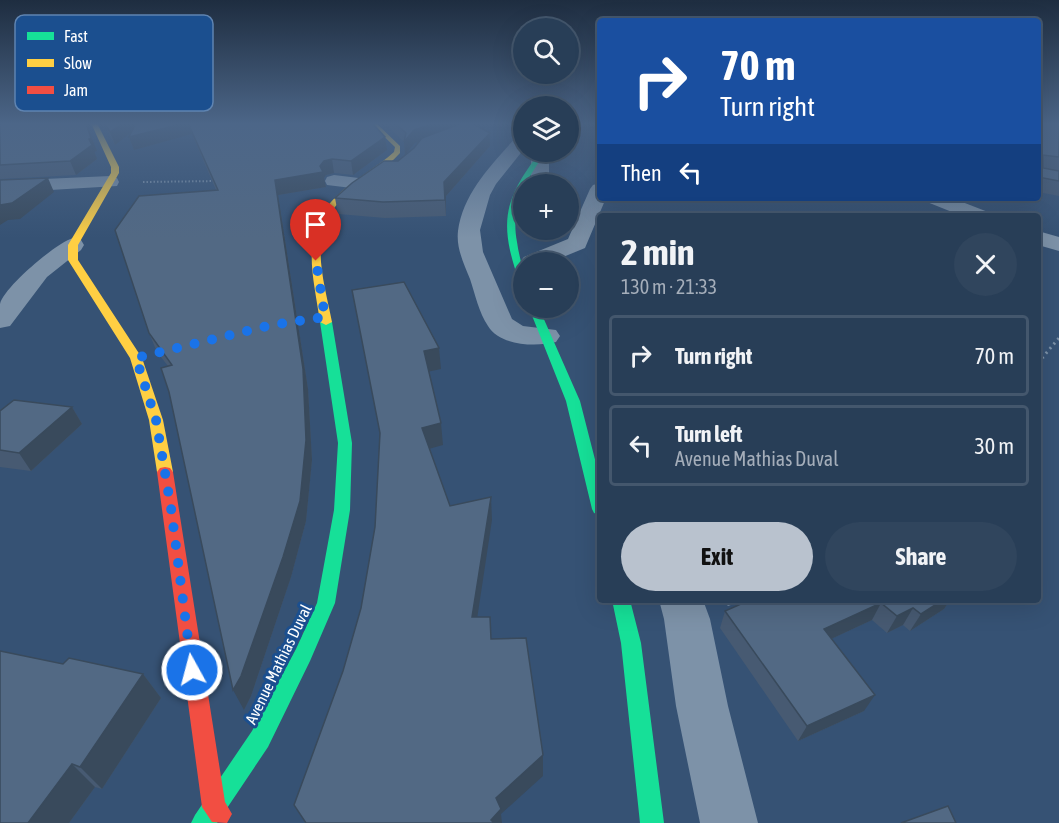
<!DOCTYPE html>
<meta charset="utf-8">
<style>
body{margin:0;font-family:"Asap Condensed",sans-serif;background:#30455d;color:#f1f3f6;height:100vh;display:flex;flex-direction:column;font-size:22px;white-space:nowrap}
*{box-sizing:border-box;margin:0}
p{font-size:20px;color:#a5aeba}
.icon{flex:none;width:33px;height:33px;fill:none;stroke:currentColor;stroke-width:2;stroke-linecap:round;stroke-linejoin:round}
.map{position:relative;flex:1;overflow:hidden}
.details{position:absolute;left:597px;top:213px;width:444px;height:390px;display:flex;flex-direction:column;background:#283e57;border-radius:6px;box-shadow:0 6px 24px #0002,0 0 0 2px #44576d}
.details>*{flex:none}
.guide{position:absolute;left:597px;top:18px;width:444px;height:183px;border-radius:6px;box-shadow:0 6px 24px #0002,0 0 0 2px #44576d;background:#1a4fa0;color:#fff;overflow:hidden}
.buttons{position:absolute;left:513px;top:18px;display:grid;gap:12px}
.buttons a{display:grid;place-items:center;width:66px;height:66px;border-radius:50%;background:#283e57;box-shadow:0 6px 24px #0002,0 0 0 2px #44576d;font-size:30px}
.pin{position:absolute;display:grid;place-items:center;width:51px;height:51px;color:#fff;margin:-62px -26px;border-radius:50% 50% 50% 0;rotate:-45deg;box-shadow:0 0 6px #0007}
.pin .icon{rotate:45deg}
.me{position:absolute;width:66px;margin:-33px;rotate:353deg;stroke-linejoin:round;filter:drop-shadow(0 0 4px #0008)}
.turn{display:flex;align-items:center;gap:21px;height:126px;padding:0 24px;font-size:27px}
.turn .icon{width:78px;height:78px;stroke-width:2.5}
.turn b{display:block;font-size:42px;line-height:51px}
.then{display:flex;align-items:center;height:57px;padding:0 24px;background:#0003;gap:12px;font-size:22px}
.round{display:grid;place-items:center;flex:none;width:63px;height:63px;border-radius:32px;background:#30455d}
.head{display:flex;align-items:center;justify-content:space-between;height:102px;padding:0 24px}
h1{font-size:36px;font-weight:700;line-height:45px}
.action{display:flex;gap:12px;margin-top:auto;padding:12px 24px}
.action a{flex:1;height:69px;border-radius:36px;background:#b9c2ce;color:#111;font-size:24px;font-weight:700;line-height:69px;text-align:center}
.action a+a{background:#30455d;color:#f1f3f6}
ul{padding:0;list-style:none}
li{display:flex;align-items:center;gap:18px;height:81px;margin:0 12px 9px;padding:0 12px;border:3px solid #44576d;border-radius:6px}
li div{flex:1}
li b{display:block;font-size:22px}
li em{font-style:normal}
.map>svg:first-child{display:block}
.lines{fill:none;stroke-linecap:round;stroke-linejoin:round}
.path-far3{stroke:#7d92a8;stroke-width:2;stroke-dasharray:1.5 2;stroke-linecap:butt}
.path-far2{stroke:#7d92a8;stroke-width:3;stroke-dasharray:2 4;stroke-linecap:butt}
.path-far1{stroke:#7d92a8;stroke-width:4;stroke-dasharray:3 4.5;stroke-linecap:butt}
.path{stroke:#7d92a8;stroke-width:4.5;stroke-dasharray:4 6;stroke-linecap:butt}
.street{fill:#7d92a8;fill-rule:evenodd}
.fast{fill:#16e098;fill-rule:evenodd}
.slow{fill:#ffcf43;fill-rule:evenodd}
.jam{fill:#f24e42;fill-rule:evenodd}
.wall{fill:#475a72;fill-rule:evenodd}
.shaded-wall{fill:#394a5c}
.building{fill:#526984;stroke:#394a5c;stroke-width:1.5}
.route{stroke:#1a73e8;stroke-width:10;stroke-dasharray:0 18}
.labels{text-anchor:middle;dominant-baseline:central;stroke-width:6;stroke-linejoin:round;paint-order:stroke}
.street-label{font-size:16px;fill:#fff;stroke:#1b4f8f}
.key{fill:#1b4f8f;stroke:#5f84b1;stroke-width:1.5}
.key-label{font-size:16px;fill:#fff}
</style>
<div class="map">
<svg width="1059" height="823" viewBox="0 0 1059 823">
<rect width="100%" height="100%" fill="#365274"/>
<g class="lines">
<path class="path-far3" d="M143 182 217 181"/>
<path class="path-far2" d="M1042 358 1059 338"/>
<path class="path-far1" d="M1038 363 1043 357"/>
<path class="path" d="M727 604 738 600"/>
<g class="street">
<path d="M524 133V149L496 184 490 195 480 230 483 252 512 319 523 326 556 330 560 336 556 342C536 347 500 346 488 326 479 313 475 294 470 279 464 264 456 248 458 231 463 192 494 162 518 135Z"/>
<path d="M534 152H542L549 156V184H531V156Z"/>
<path d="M334 175 367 179 369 183 367 187 360 189 327 185 325 181 327 177Z"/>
<path d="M110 176 117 178 119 182 117 186 0 193V181Z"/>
<path d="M600 183V198H606L585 248 551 262H524V267L520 262 524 257 568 239 590 189 593 185Z"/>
<path d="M924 198H952L988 212 991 216H962L927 202Z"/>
<path d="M1038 231 1059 237V251L1038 245Z"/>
<path d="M73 238 81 240 84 245 81 250 47 277 10 326 0 328C0 321 0 311 0 304 4 287 56 243 73 238Z"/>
<path d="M659 600H703L710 619 728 706 758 823H700L676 706 664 619Z"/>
</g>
<g class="fast">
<path d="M568 123H572L568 125Z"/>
<path d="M540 152H546C526 180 510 206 517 242 519 257 524 269 524 284L519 281C499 223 503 200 540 152Z"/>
<path d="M529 308H539L580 401 600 479V515L594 513 592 509 566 401Z"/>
<path d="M326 319 332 322 352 443 350 510 335 603 310 661 268 747 217 823H191L195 815 252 731 296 649 317 603 334 510 338 443 320 322Z"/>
<path d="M612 600H630L641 643 664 823H640L621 643Z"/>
</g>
<g class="slow">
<path d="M91 123H97L119 167V173L78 245V260L142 358 163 420 173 472 170 476H160L157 472 149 420 130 358 68 260V245L111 173V167Z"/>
<path d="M370 123H376L400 146V153C386 169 366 179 349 193 305 228 323 275 332 322L326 325 320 322C313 273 298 229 341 192 358 177 377 167 394 152L395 147Z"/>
</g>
<path class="jam" d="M165 467 170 468 173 472 225 802 232 814 227 823 212 822 202 807 157 472 160 468Z"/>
</g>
<g class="wall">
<path d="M0 123H86L97 151 94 152 97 159 76 175 0 179Z"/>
<path d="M103 123H372L387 150 353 175 334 173 326 175 324 178 326 187 278 195 308 389 312 460 306 521 291 577 251 696 244 710 168 366 157 352 149 333 216 190 192 134 134 150 129 137 131 132 115 145Z"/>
<path d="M384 123H459V124L490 146 446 196V216L385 218 338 214 335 198 398 161 405 155 404 142ZM419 141 414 148 406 154 415 143Z"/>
<path d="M1038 123H1059V196L1038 192Z"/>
<path d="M72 407 82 424 31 471 0 467V411Z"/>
<path d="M750 600H950L944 609 910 631 903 625 887 633 872 620 831 639 864 711 798 741 720 628 725 611Z"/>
<path d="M63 664 143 674 161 698 102 789 95 787 69 823H0Z"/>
</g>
<g class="shaded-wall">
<path d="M86 123 97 151 94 152 89 139Z"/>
<path d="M123 123H143L115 145 110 132Z"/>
<path d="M185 123H190H188L192 134 134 150 129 137Z"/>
<path d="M436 123H459V127L415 143 405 155 404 142 414 130Z"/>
<path d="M490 133V146L446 196V216L444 182Z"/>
<path d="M385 137 387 150 353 175 351 161Z"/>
<path d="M92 145 97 159 76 175 70 161Z"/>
<path d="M332 159 334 173 326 175 324 178 326 187 278 195 308 389 312 460 306 521 291 577 251 696 244 710 233 690 275 180 320 166 324 161Z"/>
<path d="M48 178 54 192 20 219 8 220 0 225V205Z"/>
<path d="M439 348 441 369 427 372 424 351Z"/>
<path d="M72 407 82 424 31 471 19 453Z"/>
<path d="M441 423 443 445 425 450 422 428Z"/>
<path d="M491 497 492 520 474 639 472 617Z"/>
<path d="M943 600H950L944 609 910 631 921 614Z"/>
<path d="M881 603 872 620 816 646 824 629Z"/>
<path d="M913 608 903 625 887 633 897 616Z"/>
<path d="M143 674 161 698 102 789 80 767Z"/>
<path d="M875 695 864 711 798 741 807 726Z"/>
<path d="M543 755V776L501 814 502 823H491V820L496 798Z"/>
<path d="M72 764 95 787 69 823H28Z"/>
</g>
<g class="building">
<path d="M0 123H86L91 138 89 139 92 145 70 161 0 165Z"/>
<path d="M105 123H123L110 132Z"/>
<path d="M136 123H185L129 137Z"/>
<path d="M188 123H372L385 137 351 161 332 159 324 161 320 166 323 172 275 180 303 369 306 440 300 501 283 557 241 676 233 690 169 392 161 368 172 365 149 333 115 230 139 196 218 190Z"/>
<path d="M395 123H436L414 130 404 142 406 133Z"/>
<path d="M462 123H472L490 133 444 182 445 200 383 202 335 198 352 183 384 161H398L414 148 422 138Z"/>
<path d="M1038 123H1059V157L1043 155V168L1059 171V181L1038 177Z"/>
<path d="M48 178 12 203 0 205V180Z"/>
<path d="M404 282 439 348 424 351 441 423 422 428 450 506 491 497 472 617H490L491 639 526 638 543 755 496 798 501 809 491 820 494 823H306L294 805 343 671 361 608 375 527 380 433 352 290Z"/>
<path d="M14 400 72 407 19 453 0 450V411Z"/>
<path d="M750 600H943L921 614 913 608 897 616 881 603 824 629 875 695 807 726 725 611Z"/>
<path d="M0 651 63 664 69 658 143 674 80 767 72 764 28 823H0Z"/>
<path d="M948 806 956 823H901Z"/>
</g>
<linearGradient id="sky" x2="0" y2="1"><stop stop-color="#1e2d40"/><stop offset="0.52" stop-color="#4c6688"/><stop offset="1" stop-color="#4c6688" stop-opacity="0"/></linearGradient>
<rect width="1059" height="238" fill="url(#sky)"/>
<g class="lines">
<path class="route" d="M192 670 171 508 156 420 136 358 272 325 325 317 316 261"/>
</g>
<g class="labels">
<g class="street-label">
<text transform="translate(278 664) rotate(-64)">Avenue Mathias Duval</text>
</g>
</g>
<rect x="15" y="15" width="198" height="96" rx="9" class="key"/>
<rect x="27" y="32" width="27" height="8" fill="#16e098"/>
<rect x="27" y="59" width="27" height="8" fill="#ffcf43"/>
<rect x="27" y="86" width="27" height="8" fill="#f24e42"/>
<g class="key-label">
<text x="64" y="42">Fast</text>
<text x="64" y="69">Slow</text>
<text x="64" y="96">Jam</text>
</g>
</svg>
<div class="buttons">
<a><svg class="icon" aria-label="search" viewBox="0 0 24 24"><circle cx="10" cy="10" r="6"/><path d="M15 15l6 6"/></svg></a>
<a><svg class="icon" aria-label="layers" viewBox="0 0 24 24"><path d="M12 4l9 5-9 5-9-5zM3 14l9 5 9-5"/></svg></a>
<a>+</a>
<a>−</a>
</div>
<div class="pin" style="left:316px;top:261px;background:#d93025"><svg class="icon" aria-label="arrive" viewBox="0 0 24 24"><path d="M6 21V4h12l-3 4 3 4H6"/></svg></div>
<svg class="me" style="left:192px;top:670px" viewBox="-20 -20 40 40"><circle r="17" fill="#1a73e8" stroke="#fff" stroke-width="3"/><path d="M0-11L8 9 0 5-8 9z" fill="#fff"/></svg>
<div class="guide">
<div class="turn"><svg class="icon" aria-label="right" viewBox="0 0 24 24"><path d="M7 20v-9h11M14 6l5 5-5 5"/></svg><div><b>70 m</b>Turn right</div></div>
<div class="then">Then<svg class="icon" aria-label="left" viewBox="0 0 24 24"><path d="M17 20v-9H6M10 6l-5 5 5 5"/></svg></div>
</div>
<section class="details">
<div class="head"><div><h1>2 min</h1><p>130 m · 21:33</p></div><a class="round"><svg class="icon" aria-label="close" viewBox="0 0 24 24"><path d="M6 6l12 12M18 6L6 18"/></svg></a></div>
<ul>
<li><svg class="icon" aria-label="right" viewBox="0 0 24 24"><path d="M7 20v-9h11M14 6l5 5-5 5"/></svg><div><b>Turn right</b></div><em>70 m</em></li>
<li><svg class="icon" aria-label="left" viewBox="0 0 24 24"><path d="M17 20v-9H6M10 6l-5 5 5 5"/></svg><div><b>Turn left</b><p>Avenue Mathias Duval</p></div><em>30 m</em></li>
</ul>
<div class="action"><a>Exit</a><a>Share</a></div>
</section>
</div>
